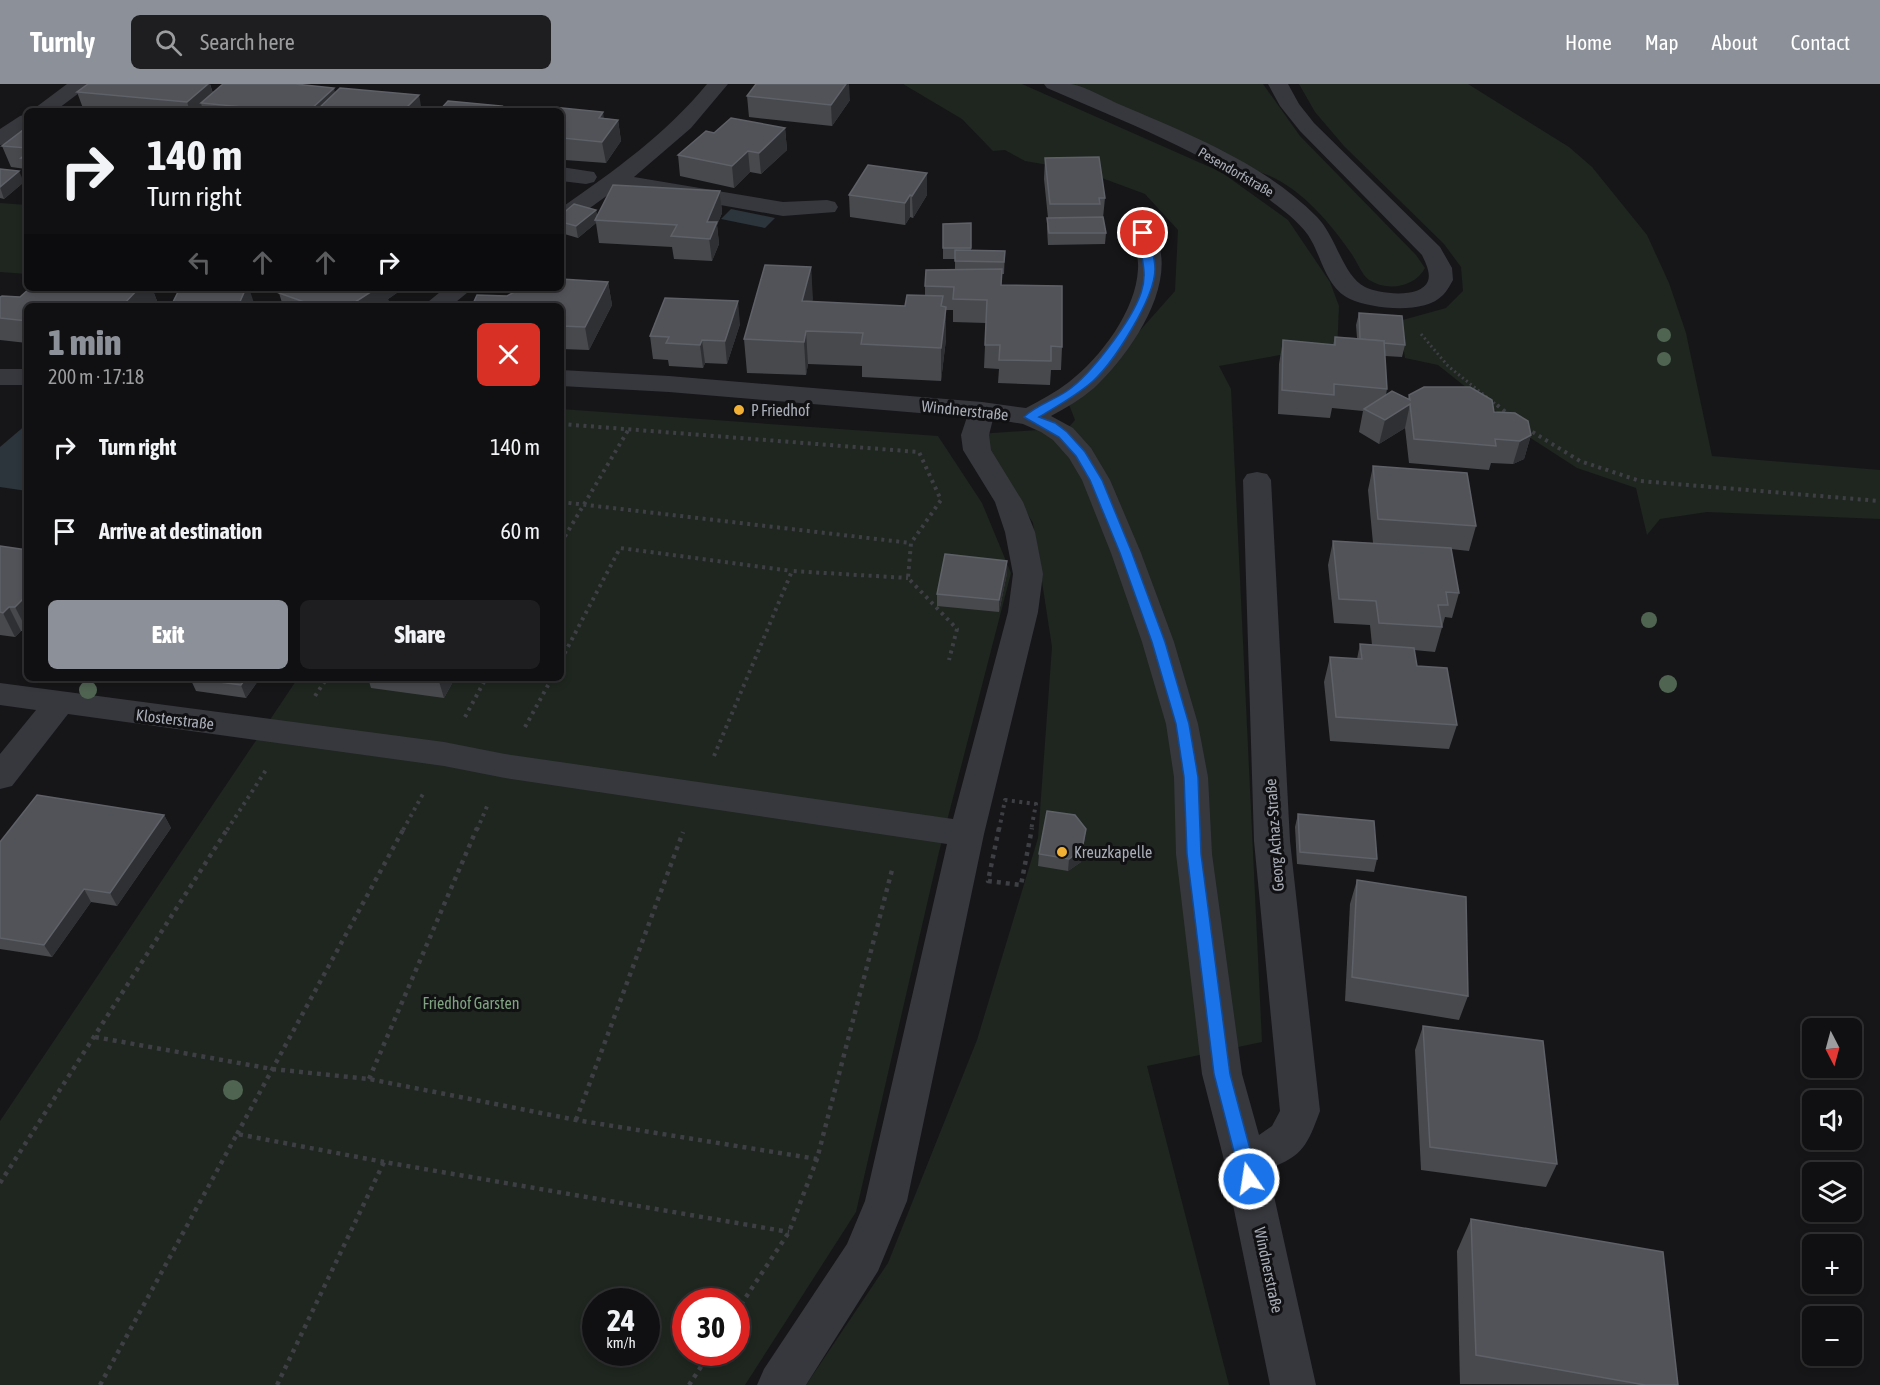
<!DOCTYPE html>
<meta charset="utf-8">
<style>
body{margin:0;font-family:"Asap Condensed",sans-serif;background:#1e1e20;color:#f1f3f6;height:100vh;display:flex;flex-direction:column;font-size:22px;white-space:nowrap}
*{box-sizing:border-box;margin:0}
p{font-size:20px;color:#9c9d9f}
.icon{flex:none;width:33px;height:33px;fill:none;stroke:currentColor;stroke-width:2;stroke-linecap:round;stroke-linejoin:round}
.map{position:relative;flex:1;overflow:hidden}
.details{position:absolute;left:24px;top:219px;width:540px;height:378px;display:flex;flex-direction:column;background:#101012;border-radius:9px;box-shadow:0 3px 9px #0003,0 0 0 2px #303032}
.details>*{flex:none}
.top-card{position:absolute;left:24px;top:24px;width:540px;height:183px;border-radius:9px;box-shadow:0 3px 9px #0003,0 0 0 2px #303032;background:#101012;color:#f1f3f6;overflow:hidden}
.needle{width:39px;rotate:174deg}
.tools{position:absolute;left:1802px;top:934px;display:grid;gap:12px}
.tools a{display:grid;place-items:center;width:60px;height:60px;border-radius:9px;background:#101012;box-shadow:0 3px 9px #0003,0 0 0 2px #303032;font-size:30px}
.speed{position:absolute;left:582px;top:1204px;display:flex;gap:12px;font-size:30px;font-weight:700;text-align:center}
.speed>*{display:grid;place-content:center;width:78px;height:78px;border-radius:50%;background:#101012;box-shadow:0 3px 9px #0003,0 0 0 2px #303032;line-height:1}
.speed small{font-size:15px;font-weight:400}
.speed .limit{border:9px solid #d22;background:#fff;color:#111}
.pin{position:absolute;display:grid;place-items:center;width:51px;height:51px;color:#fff;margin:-26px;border:3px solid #fff;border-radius:50%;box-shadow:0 2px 6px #0007}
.me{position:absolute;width:66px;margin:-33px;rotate:347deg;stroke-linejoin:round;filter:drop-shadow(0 0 4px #0008)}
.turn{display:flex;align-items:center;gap:21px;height:126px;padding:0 24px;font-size:27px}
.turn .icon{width:78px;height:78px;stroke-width:2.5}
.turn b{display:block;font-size:42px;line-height:51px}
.lanes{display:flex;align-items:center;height:57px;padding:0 24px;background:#0003;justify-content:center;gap:30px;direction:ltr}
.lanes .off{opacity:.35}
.round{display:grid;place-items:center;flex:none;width:63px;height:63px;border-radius:9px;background:#1e1e20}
.head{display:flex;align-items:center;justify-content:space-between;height:102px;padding:0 24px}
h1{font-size:36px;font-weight:800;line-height:45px;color:#8c9099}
.button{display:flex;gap:12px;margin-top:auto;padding:12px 24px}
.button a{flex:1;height:69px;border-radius:9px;background:#8c9099;color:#fff;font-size:24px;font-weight:800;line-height:69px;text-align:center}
.button a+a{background:#1e1e20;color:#f1f3f6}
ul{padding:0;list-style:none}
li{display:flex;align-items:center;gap:18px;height:84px;padding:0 24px}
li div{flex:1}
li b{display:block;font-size:22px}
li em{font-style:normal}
header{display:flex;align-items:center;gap:36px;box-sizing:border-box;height:84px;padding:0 30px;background:#8c9099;color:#fff}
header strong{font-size:28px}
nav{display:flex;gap:33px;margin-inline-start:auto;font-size:21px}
.search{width:420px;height:54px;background:#1e1e20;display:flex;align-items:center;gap:15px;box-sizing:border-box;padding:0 21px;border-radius:9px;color:#9c9d9f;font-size:22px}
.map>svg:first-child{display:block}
.green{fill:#1e261f;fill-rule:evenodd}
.water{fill:#2c353c}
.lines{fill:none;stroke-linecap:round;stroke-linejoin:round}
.path-far2{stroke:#3d3f44;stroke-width:3;stroke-dasharray:2 3;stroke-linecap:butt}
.path-far1{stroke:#3d3f44;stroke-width:4;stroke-dasharray:3 4.5;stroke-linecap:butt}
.path{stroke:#3d3f44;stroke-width:4.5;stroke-dasharray:4 5;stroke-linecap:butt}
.minor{fill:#37383d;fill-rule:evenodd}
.tree{fill:#506452}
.wall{fill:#47494d}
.shaded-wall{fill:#2f3033}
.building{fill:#525359;stroke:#5f6168;stroke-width:1.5}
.route{fill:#1a73e8;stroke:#114b97;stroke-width:1.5}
.poi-dot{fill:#f2b134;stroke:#111113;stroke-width:2}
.labels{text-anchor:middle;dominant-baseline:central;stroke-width:6;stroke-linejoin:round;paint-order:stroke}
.far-street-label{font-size:14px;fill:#a8adb8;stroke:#111113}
.poi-label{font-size:16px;fill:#a8adb8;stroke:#111113;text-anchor:start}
.street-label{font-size:16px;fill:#a8adb8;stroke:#111113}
.park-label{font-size:16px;fill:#7fa381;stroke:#111113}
</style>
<header>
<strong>Turnly</strong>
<div class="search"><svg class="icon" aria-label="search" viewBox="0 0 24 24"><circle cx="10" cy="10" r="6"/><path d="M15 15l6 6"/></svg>Search here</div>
<nav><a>Home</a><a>Map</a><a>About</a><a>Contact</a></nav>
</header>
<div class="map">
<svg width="1880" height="1301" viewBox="0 0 1880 1301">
<rect width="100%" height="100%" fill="#161618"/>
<g class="green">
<path d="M903 0H1022L1221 88 1288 136 1330 198 1339 222 1337 269 1297 268 1219 282 1231 305 1262 958 1147 982 1229 1301H806L888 1179 977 956 1038 754 1052 563 1033 439 979 350 1068 344 1075 336 1068 318 1081 313 1175 207 1178 146 1145 110 1083 87 1025 77 1005 66 993 67 962 35Z"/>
<path d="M1068 0H1263L1300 52 1416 171 1425 184C1415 203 1388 208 1369 196 1361 190 1357 177 1351 169 1328 136 1296 98 1256 87Z"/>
<path d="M1299 0H1468L1569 63 1592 83 1647 151 1669 199 1686 249 1712 372 1880 386V435L1707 428 1660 435 1647 451 1636 404 1577 384 1526 351 1438 281 1405 274 1399 237 1446 224 1463 207 1461 183 1444 160 1344 62 1315 28Z"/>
<path d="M0 119 27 121V190L0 188Z"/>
<path d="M561 325 938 352 982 419 1011 489 939 768 856 1128 745 1301H0V1037L298 594H561ZM596 1218H646V1269H596ZM686 1218H736V1269H686Z"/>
</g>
<g class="water">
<path d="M731 125 775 134 765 144 721 135Z"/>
<path d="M27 340V407L0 403V363Z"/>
</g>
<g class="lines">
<path class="path-far2" d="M1421 250 1448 282 1499 323"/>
<g class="path-far1">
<path d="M1497 321 1508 330"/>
<path d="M561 340 919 368 941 416 911 459 908 494 957 545 949 576"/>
<path d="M1526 344 1580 377 1640 397 1880 417"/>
<path d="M561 418 911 459"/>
<path d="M561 459 630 343"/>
<path d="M561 576 620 464 792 487"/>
<path d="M315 612 327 594"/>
<path d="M465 633 486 594"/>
<path d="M525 643 552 594"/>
<path d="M714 672 792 487 908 494"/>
<path d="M227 746 266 686"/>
<path d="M403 746 424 708"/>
<path d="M477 746 488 720"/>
<path d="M999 746 1005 716 1036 720 1031 746"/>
</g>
<g class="path">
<path d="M999 744 988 797 1021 801 1032 744"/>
<path d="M95 953 272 985 369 995 576 1036 817 1075"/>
<path d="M369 995 477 744"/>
<path d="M576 1036 683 748"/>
<path d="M237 1050 404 744"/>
<path d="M0 1099 228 744"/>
<path d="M736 1228 789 1148 817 1075 893 782"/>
<path d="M100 1301 237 1050 384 1078"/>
<path d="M277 1301 384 1078 789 1148"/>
<path d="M689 1301 710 1269"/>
</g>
<g class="minor">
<path d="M67 0H91L55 27H31Z"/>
<path d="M707 0H728L691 44 634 93 783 118 827 116 835 118 838 123 835 128 783 132 619 103 569 139 561 141V124C614 87 666 50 707 0Z"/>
<path d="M1044 0C1052 0 1063 0 1071 0 1088 3 1106 15 1121 21 1189 50 1265 80 1317 133 1336 152 1343 192 1365 203 1379 210 1421 215 1428 197 1431 188 1425 178 1422 171L1300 47 1280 22 1268 0H1288L1299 20 1314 39 1440 163 1452 184 1453 196C1450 201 1447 207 1443 211 1424 231 1373 225 1350 215 1325 203 1322 172 1308 151 1303 144 1296 137 1289 131 1218 72 1131 41 1047 4Z"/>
<path d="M27 30V46L8 60 0 61V45L20 32Z"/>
<path d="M561 83 594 88 597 93 594 98 586 100 561 97Z"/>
<path d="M1143 142 1151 144C1185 193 1130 271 1094 304 1081 315 1066 324 1051 332L1073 344 1091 364 1110 396 1141 469 1174 558 1198 640 1208 693 1212 770 1242 990 1259 1051 1272 1042 1280 1027 1254 757 1243 396 1247 390 1257 388 1267 390 1271 396 1290 757 1320 1027C1307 1062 1303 1072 1268 1085L1316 1301H1270L1223 1072 1202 990 1176 770 1174 693 1166 640 1142 558 1111 469 1082 396 1069 374 1053 356 1041 348 1023 340 993 335 989 351 991 366 1023 418 1035 448 1043 490 1038 528 984 750 907 1117 878 1187 806 1301H757L764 1285 847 1160 865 1117 947 760 505 694 444 682 68 630 12 702 0 705V670L36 626 0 621V599L444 658 505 670 953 735 1008 528 1013 490 1005 448 995 418 963 366 961 351 967 333 669 308 561 302V286L669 292 982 318 1026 324C1041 316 1056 308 1069 298 1101 273 1136 227 1138 185 1139 173 1134 161 1131 149L1135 144Z"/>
<path d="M445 204H473L451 222H423Z"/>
<rect x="0" y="285" width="27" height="16"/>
</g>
</g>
<g class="tree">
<circle cx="1664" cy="251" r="7"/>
<circle cx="1664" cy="275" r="7"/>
<circle cx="1649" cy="536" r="8"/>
<circle cx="1668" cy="600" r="9"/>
<circle cx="88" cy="606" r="9"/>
<circle cx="233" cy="1006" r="10"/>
</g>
<g class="wall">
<path d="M88 0H210L213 9H335L422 27H84L77 8Z"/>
<path d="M747 12 850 16 832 42 749 33Z"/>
<path d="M561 27 604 34 618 36 621 57 606 79 565 76V72L561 71Z"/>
<path d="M27 43V88L26 85 11 83 2 62Z"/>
<path d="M785 44 787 66 761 90 750 88 734 104 680 92 678 71 714 49Z"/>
<path d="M1045 74 1105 114 1103 134 1106 149 1105 160 1048 161 1047 145V134H1048L1044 95Z"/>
<path d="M0 85 24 98 4 115 0 114Z"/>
<path d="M720 107 722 129 717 141 719 160 712 177 674 175 672 163 599 159 596 139 578 154 561 149V131L596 126 597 133Z"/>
<path d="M849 111H927L913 134 910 133 905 141 850 133Z"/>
<path d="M971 139V166L1005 167 1004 190H1001V201L1062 263 1061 286H1051L1050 301 998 299 999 285 984 284 986 239 953 238V226H946V255L941 297 862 293V282L808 280 806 291 747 289 744 255 811 183 812 218 905 222 925 212V202L955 185V175H943V140Z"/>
<path d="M608 198 612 221 589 266 561 265V222L507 212Z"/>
<path d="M30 204H152L157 217 152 222H27V259L0 256V213H20Z"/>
<path d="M404 204 388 215 390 222H283L279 209Z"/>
<path d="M1359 229 1405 261 1402 273 1385 272 1387 305 1386 311 1408 315 1409 311 1494 328 1531 351 1524 375 1513 380 1491 379 1489 386 1409 379 1405 344 1379 360 1359 348 1363 327 1332 324 1330 334 1278 330 1279 280 1283 256 1333 261 1335 253 1357 254 1356 241Z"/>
<path d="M740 240 727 280 705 279 703 284 669 282 668 276 653 275 650 252Z"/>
<path d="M1373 382 1476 442 1469 467 1451 465 1459 509 1452 534 1445 533 1435 568 1414 566 1417 582 1457 641 1449 665 1330 657 1324 598 1330 573 1357 575 1360 560 1372 561 1370 541 1334 539 1328 481 1333 457 1373 459 1368 406Z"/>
<path d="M0 462 27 466V547H21L15 553 0 551Z"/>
<path d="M1007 477V489L999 528 937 522V510Z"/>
<path d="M190 594H260L246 614 196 607Z"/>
<path d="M368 594H455L444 614 371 604Z"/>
<path d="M1298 730 1377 775 1374 788 1297 780 1295 743Z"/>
<path d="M164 731 171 744 117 822 91 818 52 873 0 865V758Z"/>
<path d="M1086 745 1081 778 1068 787 1038 782 1039 770Z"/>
<path d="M1357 796 1468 912 1459 936 1345 917 1350 820Z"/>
<path d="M1423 942 1557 1080 1546 1103 1421 1086 1415 966Z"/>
<path d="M1471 1135 1678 1301 1460 1300 1457 1167Z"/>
</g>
<g class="shaded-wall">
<path d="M208 0H210L216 20 201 19 203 27H190L187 18Z"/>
<path d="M846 0H849L850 16 832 42 831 21Z"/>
<path d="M334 4 339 25 337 27H309Z"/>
<path d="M419 11 422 27H403Z"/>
<path d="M603 28 606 49 599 34Z"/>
<path d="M618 36 621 57 606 79 602 58Z"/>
<path d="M785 44 787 66 761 90 759 69Z"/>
<path d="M748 67 750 88 734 104 732 82Z"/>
<path d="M19 87 24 98 4 115 0 103Z"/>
<path d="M927 89V111L913 134 912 112Z"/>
<path d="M720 107 722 129 717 141 719 160 712 177 707 138Z"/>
<path d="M910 111V133L905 141V119Z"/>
<path d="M596 126 597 137 595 136 596 139 578 154 576 142Z"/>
<path d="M811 183 813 215 804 250 802 217Z"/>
<path d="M608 198 612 221 589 266 585 243Z"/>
<path d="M139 204H152L157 217 152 222H122Z"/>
<path d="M246 204H249L255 222H238Z"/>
<path d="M377 204H404L388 215 390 222H349Z"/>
<path d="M738 217 740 240 727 280 725 257Z"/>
<path d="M946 223V255L941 297V264Z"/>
<path d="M806 247 808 280 806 291 804 258Z"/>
<path d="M702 256 705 279 703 284 700 261Z"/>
<path d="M1410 320 1405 344 1379 360 1385 336Z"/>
<path d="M1531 351 1524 375 1513 380 1520 357Z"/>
<path d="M1007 477V489L999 528V516Z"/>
<path d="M27 511V546L15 523Z"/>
<path d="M9 523 21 547 15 553 3 529Z"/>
<path d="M246 594H260L246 614 241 601Z"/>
<path d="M438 594H455L444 614Z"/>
<path d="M164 731 171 744 117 822 110 809Z"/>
<path d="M1086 745 1081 778 1068 787 1069 775Z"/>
<path d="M84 805 91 818 52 873 44 861Z"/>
</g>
<g class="building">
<path d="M88 0H208L187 18 77 8Z"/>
<path d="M223 0H295L334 4 309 27H283L201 19Z"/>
<path d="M756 0H846L831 21 747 12Z"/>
<path d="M340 4 419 11 403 27H316Z"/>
<path d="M448 17 502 22 498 27H439Z"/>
<path d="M552 23 603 28 599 34 618 36 602 58 562 54 565 51 561 50V27H549Z"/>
<path d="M731 34 785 44 759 69 748 67 732 82 678 71 706 47 714 49Z"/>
<path d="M27 43V64L2 62Z"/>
<path d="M27 69V74H21Z"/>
<path d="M1099 73 1105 114H1099L1100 120H1050L1045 74Z"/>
<path d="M868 81 927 89 912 112 910 111 905 119 849 111Z"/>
<path d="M0 85 19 87 0 103Z"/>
<path d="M613 101 720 107 707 138H717L710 155 671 152 677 141 595 136Z"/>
<path d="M574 120 596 126 576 142 561 138V131Z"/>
<path d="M1103 133 1106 149H1049L1047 134Z"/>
<path d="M971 139V164H943V140Z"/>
<path d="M955 166 1005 167 1004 178 955 177Z"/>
<path d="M765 181 811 183 802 217 905 222 907 211 943 212 941 222 946 223 941 264 861 260 863 249 806 247 804 258 744 255Z"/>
<path d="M1002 185 1001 201 1062 202V263L1051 262V277L999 276 1000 261H985L987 216 953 215 954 203 925 202 926 186Z"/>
<path d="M561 195 608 198 585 243 561 242V222H472L477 211 507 212 522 204H561Z"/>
<path d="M30 204H139L122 222H27V237L0 234V213L2 212 20 213Z"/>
<path d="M180 204H246L238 222H171Z"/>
<path d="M286 204H377L349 222H302L307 219 279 209Z"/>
<path d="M665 214 738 217 725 257 702 256 700 261 666 259 669 253 650 252Z"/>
<path d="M1359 229 1402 232 1405 261 1384 259V257L1360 255Z"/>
<path d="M1335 253 1384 257 1387 305 1334 300V311L1282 306 1283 256 1335 261Z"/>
<path d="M1424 303H1470L1492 316 1494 328 1515 329 1528 337 1531 351 1520 357 1495 355 1496 362 1414 355 1410 320 1385 336 1364 325 1392 307 1410 316 1409 311Z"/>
<path d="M1373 382 1467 389 1476 442 1378 435Z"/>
<path d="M1333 457 1451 464 1459 509 1446 508 1448 521H1438L1442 543 1379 539 1376 517 1339 515Z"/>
<path d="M0 462 27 466V511L15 523H9L3 529 0 528Z"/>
<path d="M945 470 1007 477 999 516 937 510Z"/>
<path d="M1360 560 1414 564 1417 582 1447 584 1457 641 1336 633 1330 573 1362 575Z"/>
<path d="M190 594H246L241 601Z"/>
<path d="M37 711 164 731 110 809 84 805 44 861 0 854V758Z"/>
<path d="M1047 727 1075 731 1086 745 1082 765 1069 775 1039 770Z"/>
<path d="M1298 730 1374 737 1377 775 1300 768Z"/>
<path d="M1357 796 1466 813 1468 912 1352 893Z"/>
<path d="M1423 942 1543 957 1557 1080 1430 1063Z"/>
<path d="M1471 1135 1663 1168 1678 1301H1645L1476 1271Z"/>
</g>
<path class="route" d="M1140 147 1148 149C1150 160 1155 173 1155 185 1155 214 1114 278 1093 297 1076 312 1057 322 1039 333L1055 339 1067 348 1085 368 1102 396 1132 469 1165 558 1189 640 1198 693 1201 770 1230 990 1258 1095 1255 1101 1249 1103 1243 1101 1241 1095 1214 990 1187 770 1184 693 1176 640 1152 558 1120 469 1090 396 1076 372 1059 353 1024 333C1035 322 1054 316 1067 307 1091 291 1132 236 1141 209 1150 184 1136 164 1140 147Z"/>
<g class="poi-dot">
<circle cx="739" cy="326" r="6"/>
<circle cx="1062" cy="768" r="6"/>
</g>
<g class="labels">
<g class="far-street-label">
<text transform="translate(1236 88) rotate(30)">Pesendorfstraße</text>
</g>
<g class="poi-label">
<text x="751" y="326">P Friedhof</text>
<text x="1074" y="768">Kreuzkapelle</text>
</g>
<g class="street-label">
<text transform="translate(965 326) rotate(6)">Windnerstraße</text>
<text transform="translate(175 635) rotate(7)">Klosterstraße</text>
<text transform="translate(1274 751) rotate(-94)">Georg Achaz-Straße</text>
<text transform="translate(1269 1186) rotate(78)">Windnerstraße</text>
</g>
<g class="park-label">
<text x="471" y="919">Friedhof Garsten</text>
</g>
</g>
</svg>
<div class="tools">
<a><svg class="needle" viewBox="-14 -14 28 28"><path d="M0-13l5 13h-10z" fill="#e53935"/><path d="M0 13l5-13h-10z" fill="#9c9d9f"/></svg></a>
<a><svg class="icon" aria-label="sound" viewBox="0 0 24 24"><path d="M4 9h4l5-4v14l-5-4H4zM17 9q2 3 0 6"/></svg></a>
<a><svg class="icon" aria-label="layers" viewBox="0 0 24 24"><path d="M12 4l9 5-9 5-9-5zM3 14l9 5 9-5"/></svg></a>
<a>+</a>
<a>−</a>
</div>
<div class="speed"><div>24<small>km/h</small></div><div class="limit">30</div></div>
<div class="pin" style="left:1143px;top:149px;background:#d93025"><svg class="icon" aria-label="arrive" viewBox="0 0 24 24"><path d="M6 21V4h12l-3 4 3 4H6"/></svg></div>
<svg class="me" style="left:1249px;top:1095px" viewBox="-20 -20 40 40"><circle r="17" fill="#1a73e8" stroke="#fff" stroke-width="3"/><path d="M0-11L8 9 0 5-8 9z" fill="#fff"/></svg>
<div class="top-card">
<div class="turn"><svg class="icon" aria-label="right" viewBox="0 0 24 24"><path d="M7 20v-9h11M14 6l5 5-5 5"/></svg><div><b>140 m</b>Turn right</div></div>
<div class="lanes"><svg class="icon off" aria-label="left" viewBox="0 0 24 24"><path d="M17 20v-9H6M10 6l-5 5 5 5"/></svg><svg class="icon off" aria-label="ahead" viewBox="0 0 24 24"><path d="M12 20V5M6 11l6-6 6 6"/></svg><svg class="icon off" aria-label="ahead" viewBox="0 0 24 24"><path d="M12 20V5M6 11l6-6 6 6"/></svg><svg class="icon" aria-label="right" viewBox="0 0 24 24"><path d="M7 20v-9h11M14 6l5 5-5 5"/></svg></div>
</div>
<section class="details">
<div class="head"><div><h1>1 min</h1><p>200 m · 17:18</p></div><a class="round" style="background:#d93025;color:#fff"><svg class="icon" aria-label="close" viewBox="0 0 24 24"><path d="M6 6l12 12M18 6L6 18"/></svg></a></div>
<ul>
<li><svg class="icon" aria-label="right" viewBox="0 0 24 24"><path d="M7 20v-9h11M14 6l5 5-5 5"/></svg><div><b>Turn right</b></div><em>140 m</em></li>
<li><svg class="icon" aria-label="arrive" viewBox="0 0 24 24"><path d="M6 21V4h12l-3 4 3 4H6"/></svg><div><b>Arrive at destination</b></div><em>60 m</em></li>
</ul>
<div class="button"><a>Exit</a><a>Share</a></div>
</section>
</div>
